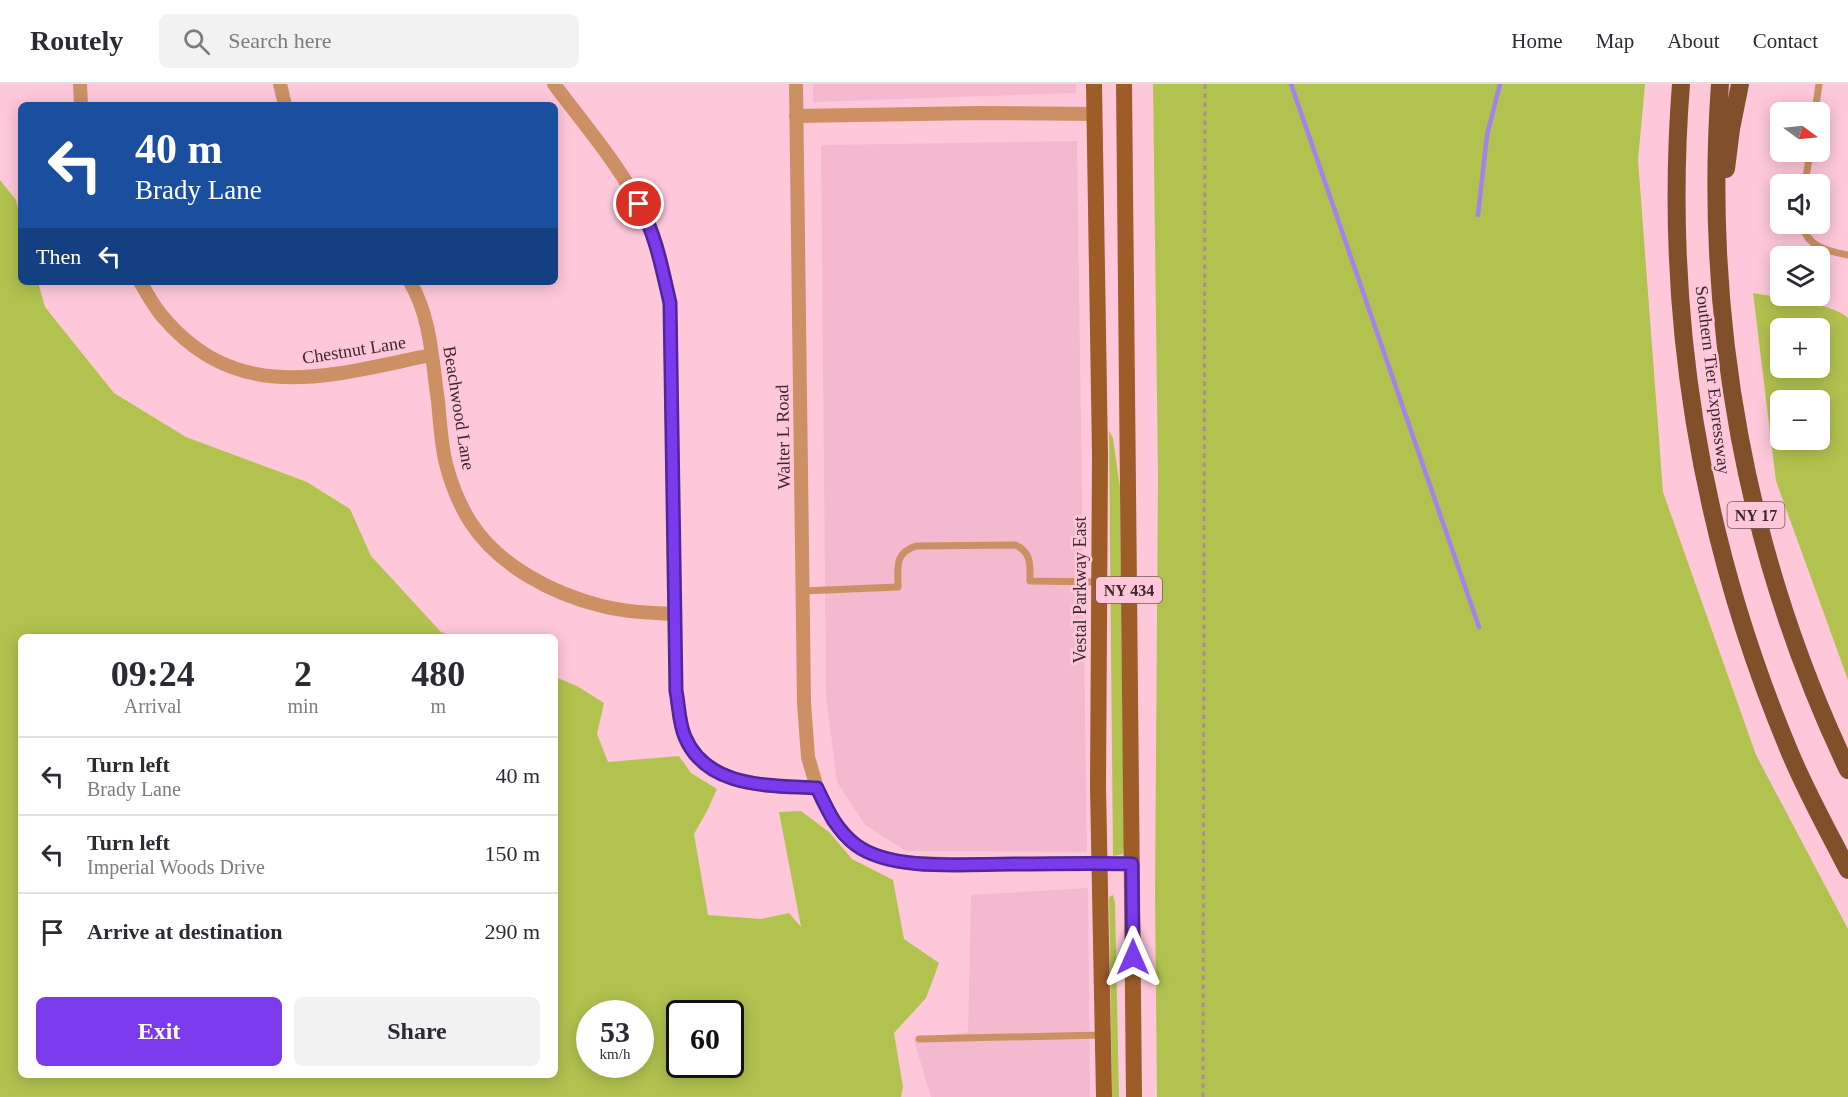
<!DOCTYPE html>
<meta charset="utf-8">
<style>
body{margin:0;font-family:Georgia,serif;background:#f2f2f3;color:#2b2b33;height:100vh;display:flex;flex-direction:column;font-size:22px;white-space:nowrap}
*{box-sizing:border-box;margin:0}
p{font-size:20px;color:#7c7c81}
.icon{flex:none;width:33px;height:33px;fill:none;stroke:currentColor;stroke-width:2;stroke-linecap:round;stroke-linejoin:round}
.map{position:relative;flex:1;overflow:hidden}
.sheet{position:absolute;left:18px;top:550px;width:540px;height:444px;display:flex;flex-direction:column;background:#fff;border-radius:9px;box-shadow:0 3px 15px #0003}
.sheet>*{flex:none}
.top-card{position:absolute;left:18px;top:18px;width:540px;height:183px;border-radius:9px;box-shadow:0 3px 15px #0003;background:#1a4fa0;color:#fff;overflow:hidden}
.needle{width:39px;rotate:105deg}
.controls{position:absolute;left:1770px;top:18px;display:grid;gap:12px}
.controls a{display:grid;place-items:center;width:60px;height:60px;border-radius:9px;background:#fff;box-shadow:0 3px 15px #0003;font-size:30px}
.speed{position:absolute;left:576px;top:916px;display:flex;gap:12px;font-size:30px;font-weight:700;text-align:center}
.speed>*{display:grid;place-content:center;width:78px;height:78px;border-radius:50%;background:#fff;box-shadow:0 3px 15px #0003;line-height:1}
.speed small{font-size:15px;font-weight:400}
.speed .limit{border:3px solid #111;border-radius:9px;background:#fff;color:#111}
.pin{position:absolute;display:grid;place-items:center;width:51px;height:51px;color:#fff;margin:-26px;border:3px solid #fff;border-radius:50%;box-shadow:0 2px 6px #0007}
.me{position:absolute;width:66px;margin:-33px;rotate:0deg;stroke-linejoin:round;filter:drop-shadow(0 0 4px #0008)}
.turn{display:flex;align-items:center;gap:21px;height:126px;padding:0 18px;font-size:27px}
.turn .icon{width:78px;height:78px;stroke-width:2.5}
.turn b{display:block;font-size:42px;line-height:51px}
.then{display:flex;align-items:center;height:57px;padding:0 18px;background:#0003;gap:12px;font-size:22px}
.eta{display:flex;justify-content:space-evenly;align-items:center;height:102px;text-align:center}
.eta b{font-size:36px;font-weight:700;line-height:42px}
.primary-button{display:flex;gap:12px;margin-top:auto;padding:12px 18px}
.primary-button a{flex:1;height:69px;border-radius:9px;background:#7c3aed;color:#fff;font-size:24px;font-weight:700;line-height:69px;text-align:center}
.primary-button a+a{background:#f2f2f3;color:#2b2b33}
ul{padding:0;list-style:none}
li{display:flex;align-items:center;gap:18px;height:78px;padding:0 18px;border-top:2px solid #e1e1e2}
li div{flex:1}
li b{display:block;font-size:22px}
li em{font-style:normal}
header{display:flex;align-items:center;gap:36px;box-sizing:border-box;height:84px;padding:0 30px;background:#fff;border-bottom:2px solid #e1e1e2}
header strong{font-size:28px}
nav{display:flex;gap:33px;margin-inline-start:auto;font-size:21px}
.search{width:420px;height:54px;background:#f2f2f3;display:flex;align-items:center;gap:15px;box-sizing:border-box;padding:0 21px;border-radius:9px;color:#7c7c81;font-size:22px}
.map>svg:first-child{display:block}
.built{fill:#f4b9ce}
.green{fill:#b2c24f;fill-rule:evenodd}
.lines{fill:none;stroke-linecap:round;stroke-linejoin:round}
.stream{stroke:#a383ea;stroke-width:4.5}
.path{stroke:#b38897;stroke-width:3;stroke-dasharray:4.5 4.5;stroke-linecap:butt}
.service{stroke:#cc9064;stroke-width:7}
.minor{stroke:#cc9064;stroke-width:14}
.primary{stroke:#9d5c28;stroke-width:16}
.motorway{stroke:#81502a;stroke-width:18}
.route-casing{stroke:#51269a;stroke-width:15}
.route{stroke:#7c3aed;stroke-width:10}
.labels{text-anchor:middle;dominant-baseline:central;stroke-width:5;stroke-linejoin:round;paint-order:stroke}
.shield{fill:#fec8da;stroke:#795762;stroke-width:1.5}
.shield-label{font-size:16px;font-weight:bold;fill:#40262f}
.street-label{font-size:18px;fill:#40262f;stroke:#fec8da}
</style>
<header>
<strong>Routely</strong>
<div class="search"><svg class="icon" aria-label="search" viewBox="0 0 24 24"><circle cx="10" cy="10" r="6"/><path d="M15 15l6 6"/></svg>Search here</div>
<nav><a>Home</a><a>Map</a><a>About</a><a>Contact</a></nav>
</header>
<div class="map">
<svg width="1848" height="1013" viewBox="0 0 1848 1013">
<rect width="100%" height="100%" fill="#fec8da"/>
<g class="built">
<path d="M813 0H1076V9L813 18Z"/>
<path d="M1077 57 1087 768 906 767 865 741 837 698 826 612 821 61Z"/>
<path d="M1088 804 1090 1013H931L914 956 968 948 971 811Z"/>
</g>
<g class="green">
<path d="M1153 0H1645L1638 76 1663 408 1756 671 1848 845V1013H1157L1155 810 1158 393Z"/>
<path d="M0 96 16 116 21 135V198H38L45 223 114 309 186 353 307 398 350 425 371 472 441 548 456 553 21 554V992H555V593L577 602 604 619 597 650 608 678 679 672 691 689 717 705 707 727 694 750 708 831 761 835 789 829 801 843 779 728 801 727 829 748 852 775 893 796 904 855 939 879 926 914 894 949 903 1003 901 1013H0ZM590 930H640V981H590ZM680 930H730V981H680Z"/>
<path d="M1753 209C1777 213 1832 219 1848 234V596L1776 397ZM1780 244H1820V284H1780ZM1780 316H1820V356H1780Z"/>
<path d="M1109 347 1113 354 1120 404 1124 763 1123 770 1113 772Z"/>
<path d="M1113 811 1115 819 1119 1013H1112L1109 813Z"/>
</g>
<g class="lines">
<g class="stream">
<path d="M1291 0 1479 543"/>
<path d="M1478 131 1487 51 1500 0"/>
</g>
<path class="path" d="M1203 1013 1205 0"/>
<g class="service">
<path d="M1815 28 1819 0"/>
<path d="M1805 100 1810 68"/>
<path d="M1804 140C1803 162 1831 168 1848 171"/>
<path d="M803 507 898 503C898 484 894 469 916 462L1015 461C1032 468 1030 482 1030 497L1099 498"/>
<path d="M919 955 1103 951"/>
</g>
<g class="minor">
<path d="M80 0 81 21"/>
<path d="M280 0 285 21"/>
<path d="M554 0C586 43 623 85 646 134 659 161 664 190 670 219L676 607C679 621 679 640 685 653 707 704 770 702 817 704"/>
<path d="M796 0 804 619 808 673 817 704 833 737 854 760 870 769 887 775 908 779 948 780H1132"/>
<path d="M796 32 980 29 1095 30"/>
<path d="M140 198C147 209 154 223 163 233 239 323 332 291 431 271"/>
<path d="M410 198C431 233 432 277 438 317 440 337 441 360 446 380 451 399 460 422 471 439 499 482 553 510 602 522 626 528 651 529 675 530"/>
</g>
<g class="primary">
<path d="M1094 0 1100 371 1098 703 1104 1013"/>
<path d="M1124 0 1134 1013"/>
</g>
<g class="motorway">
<path d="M1681 0C1663 228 1700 453 1788 664 1805 706 1827 745 1848 786"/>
<path d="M1720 0C1703 236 1746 472 1848 686"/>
<path d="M1726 85 1731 45 1740 0"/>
</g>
</g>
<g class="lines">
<defs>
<path id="route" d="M639 120C656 151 662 185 670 219L676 607C679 622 679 640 685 653 707 705 770 701 817 704 827 725 836 746 856 761 892 788 968 780 1013 780 1053 780 1092 779 1132 780L1133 873"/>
</defs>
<use href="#route" class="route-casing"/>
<use href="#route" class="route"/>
</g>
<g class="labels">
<g class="shield">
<rect x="1727.5" y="418" width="57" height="26" rx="4.5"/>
<rect x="1096" y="493" width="66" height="26" rx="4.5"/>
</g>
<g class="shield-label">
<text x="1756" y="431">NY 17</text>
<text x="1129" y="506">NY 434</text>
</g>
<g class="street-label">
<text transform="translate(354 266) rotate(-9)">Chestnut Lane</text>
<text transform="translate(1713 296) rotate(83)">Southern Tier Expressway</text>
<text transform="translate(459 324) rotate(81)">Beachwood Lane</text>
<text transform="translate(783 353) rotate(-91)">Walter L Road</text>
<text transform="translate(1080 506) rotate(-90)">Vestal Parkway East</text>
</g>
</g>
</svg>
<div class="controls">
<a><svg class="needle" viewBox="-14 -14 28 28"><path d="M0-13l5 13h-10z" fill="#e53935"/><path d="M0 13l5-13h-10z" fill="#7c7c81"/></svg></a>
<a><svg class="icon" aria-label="sound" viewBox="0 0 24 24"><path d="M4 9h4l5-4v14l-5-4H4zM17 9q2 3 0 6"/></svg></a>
<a><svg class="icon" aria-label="layers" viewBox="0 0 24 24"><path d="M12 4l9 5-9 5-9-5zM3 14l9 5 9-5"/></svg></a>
<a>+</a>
<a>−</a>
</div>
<div class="speed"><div>53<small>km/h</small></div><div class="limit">60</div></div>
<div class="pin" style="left:639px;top:120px;background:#d93025"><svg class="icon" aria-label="arrive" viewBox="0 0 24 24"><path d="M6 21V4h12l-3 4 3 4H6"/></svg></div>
<svg class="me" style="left:1133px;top:873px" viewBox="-20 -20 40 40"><path d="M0-17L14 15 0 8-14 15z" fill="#7c3aed" stroke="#fff" stroke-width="4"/></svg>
<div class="top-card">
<div class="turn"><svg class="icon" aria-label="left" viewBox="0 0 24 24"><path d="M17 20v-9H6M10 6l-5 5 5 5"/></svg><div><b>40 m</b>Brady Lane</div></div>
<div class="then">Then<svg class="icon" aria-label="left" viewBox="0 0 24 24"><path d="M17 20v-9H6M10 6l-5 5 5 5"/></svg></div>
</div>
<section class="sheet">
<div class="eta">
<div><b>09:24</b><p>Arrival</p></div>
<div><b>2</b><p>min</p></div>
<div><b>480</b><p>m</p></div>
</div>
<ul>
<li><svg class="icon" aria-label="left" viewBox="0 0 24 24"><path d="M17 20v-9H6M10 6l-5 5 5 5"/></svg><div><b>Turn left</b><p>Brady Lane</p></div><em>40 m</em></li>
<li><svg class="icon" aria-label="left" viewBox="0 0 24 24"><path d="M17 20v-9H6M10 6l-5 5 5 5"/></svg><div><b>Turn left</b><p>Imperial Woods Drive</p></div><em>150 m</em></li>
<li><svg class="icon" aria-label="arrive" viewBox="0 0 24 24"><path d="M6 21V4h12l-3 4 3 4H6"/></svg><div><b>Arrive at destination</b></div><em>290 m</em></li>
</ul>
<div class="primary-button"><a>Exit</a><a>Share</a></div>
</section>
</div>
